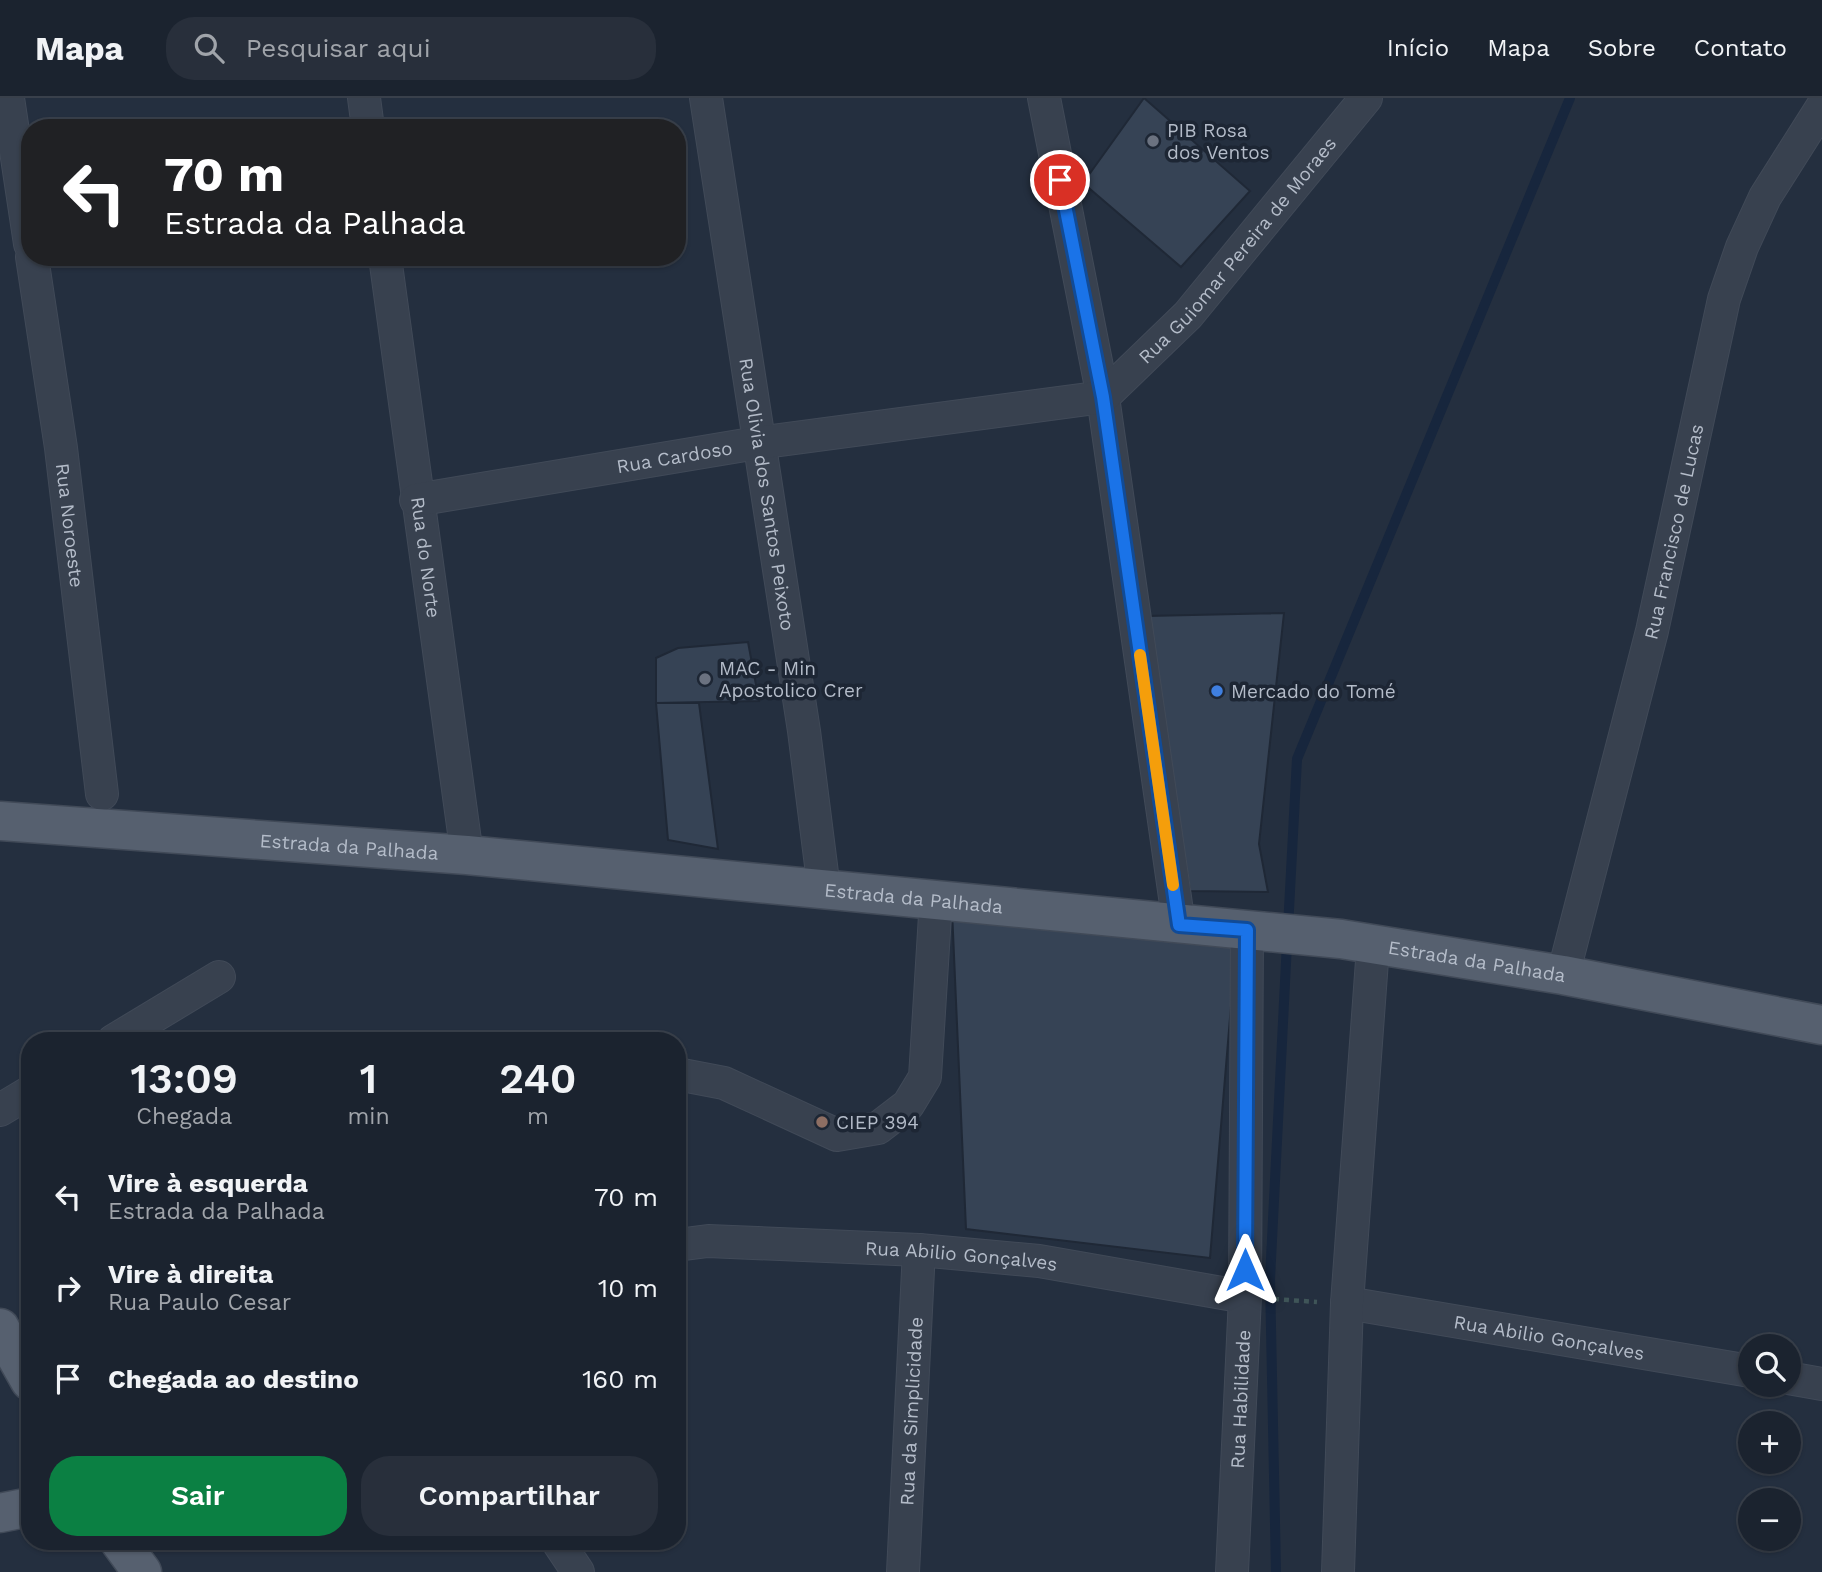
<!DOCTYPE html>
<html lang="pt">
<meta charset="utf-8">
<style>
body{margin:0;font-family:"Work Sans",sans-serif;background:#282f3b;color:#f1f3f6;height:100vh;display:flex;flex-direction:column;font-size:26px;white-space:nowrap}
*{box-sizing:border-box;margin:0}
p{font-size:23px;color:#a0a4aa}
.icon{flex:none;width:38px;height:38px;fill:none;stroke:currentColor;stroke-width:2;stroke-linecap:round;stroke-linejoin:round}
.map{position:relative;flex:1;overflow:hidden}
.details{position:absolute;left:21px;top:934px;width:665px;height:518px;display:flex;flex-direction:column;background:#1b232f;border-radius:28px;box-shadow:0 2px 5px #0004,0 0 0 2px #39404b}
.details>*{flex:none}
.guide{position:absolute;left:21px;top:21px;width:665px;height:147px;border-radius:28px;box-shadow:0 2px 5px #0004,0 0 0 2px #39404b;background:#202124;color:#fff;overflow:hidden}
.controls{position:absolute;left:1738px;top:1236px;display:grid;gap:14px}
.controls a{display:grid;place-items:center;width:63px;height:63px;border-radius:50%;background:#1b232f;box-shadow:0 2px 5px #0004,0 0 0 2px #39404b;font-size:35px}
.pin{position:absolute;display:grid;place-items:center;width:60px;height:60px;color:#fff;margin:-30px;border:4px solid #fff;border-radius:50%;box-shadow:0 2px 7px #0007}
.me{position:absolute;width:77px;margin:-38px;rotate:0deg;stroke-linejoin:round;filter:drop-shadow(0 0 5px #0008)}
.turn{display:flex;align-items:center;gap:24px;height:147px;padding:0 28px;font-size:32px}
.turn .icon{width:91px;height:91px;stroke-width:2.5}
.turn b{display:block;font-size:49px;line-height:60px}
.eta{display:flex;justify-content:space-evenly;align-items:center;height:119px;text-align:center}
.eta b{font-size:42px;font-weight:600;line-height:49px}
.cta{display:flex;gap:14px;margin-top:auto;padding:14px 28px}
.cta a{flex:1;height:80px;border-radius:28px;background:#0b8043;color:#fff;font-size:28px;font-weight:600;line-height:80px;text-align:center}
.cta a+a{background:#282f3b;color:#f1f3f6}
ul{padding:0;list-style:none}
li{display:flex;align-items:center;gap:21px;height:91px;padding:0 28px}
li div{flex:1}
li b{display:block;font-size:26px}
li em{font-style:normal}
header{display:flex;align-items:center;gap:42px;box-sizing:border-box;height:98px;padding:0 35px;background:#1b232f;border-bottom:2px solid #39404b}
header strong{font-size:33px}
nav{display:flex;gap:38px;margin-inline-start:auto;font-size:24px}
.search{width:490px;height:63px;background:#282f3b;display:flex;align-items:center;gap:18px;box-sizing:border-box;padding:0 24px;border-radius:28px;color:#a0a4aa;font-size:26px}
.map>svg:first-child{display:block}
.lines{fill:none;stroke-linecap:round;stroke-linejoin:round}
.stream{stroke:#17263d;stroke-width:10}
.building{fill:#364355;stroke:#1f2836;stroke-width:2}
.minor-casing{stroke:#414a58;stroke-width:34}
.major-casing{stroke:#414a58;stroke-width:41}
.path{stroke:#3f5558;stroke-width:4.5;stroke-dasharray:5 5;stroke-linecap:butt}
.minor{stroke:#38414f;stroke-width:32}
.major{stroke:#56606f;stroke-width:38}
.route-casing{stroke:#114b97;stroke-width:18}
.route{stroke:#1a73e8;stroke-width:12}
.slow{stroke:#f59e0b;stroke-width:12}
.worship-dot{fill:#6b7280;stroke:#1d2634;stroke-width:2.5}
.shop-dot{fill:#3f7fe0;stroke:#1d2634;stroke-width:2.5}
.education-dot{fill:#8d6e63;stroke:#1d2634;stroke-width:2.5}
.labels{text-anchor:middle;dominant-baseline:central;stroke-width:7;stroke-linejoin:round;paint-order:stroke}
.poi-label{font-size:19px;fill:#b4bcc9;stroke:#1d2634;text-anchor:start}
.street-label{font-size:19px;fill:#b4bcc9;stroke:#1d2634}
</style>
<header>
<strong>Mapa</strong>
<div class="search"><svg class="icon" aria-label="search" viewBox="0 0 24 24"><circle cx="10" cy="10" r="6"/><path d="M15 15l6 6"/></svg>Pesquisar aqui</div>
<nav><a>Início</a><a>Mapa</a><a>Sobre</a><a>Contato</a></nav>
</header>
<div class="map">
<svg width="1822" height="1474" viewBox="0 0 1822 1474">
<rect width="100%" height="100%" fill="#242f3f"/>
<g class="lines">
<g class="stream">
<path d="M1288 830 1297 661 1570 0"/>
<path d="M1276 1474 1270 1181 1287 845"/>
</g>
</g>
<g class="building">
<path d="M1144 0 1250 93 1181 169 1083 85Z"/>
<path d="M1284 515 1259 746 1268 794 1190 793 1147 518Z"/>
<path d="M748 544 759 603 656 605V560L678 550Z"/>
<path d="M656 605H699L718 751 668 742Z"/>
<path d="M952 812 1237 836 1210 1160 966 1131Z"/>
</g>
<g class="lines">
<defs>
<g id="minor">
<path d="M8 0 30 146"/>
<path d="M364 0 368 30"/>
<path id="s1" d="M706 0 804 633 824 791"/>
<path d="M1044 0 1103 299 1179 827"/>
<path id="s2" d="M32 159 61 350 102 696"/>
<path id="s3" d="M385 159 467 757"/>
<path id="s4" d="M416 402 757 345 1103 299 1188 217 1366 0"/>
<path id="s5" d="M1563 877 1652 533 1724 201 1742 149 1765 99 1822 9"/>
<path d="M113 943 219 879"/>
<path d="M677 976 724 985 837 1037 878 1030 908 1007 925 979 936 801"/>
<path d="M0 1012 30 994"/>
<path id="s6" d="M677 1147 708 1143 919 1152 1039 1163 1245 1199"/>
<path id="s7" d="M1347 1205 1750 1273"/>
<path d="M1788 1280 1822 1286"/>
<path d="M558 1444 578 1474"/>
<path id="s8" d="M903 1474 919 1152"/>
<path id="s9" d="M1232 1474 1245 1199 1247 832"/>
<path d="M1338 1474 1347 1205 1373 849"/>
</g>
<g id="major">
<path id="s10" d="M0 723 467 757 1341 841 1563 877 1822 927"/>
<path d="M0 1230 30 1283"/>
<path d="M0 1415 30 1409"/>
<path d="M120 1444 142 1474"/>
</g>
</defs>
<use href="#minor" class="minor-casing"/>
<use href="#major" class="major-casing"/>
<path class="path" d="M1274 1201 1317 1204"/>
<use href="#minor" class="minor"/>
<use href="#major" class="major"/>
</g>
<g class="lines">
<defs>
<path id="route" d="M1060 82 1103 299 1179 827 1247 832 1245 1172"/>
</defs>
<use href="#route" class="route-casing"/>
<use href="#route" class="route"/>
<path class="slow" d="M1140 557 1173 787"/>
</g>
<g class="worship-dot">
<circle cx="1153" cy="43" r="7"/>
<circle cx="705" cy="581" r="7"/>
</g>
<circle class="shop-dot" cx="1217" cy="593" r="7"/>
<circle class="education-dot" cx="822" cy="1024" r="7"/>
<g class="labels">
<g class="poi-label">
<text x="1167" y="32">PIB Rosa<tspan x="1167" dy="22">dos Ventos</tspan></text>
<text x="719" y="570">MAC - Min<tspan x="719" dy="22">Apostolico Crer</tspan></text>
<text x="1231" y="593">Mercado do Tomé</text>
<text x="836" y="1024">CIEP 394</text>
</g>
<g class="street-label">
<text stroke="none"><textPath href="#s4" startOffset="894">Rua Guiomar Pereira de Moraes</textPath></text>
<text stroke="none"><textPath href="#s4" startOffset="262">Rua Cardoso</textPath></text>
<text stroke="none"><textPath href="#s1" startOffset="401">Rua Olivia dos Santos Peixoto</textPath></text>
<text stroke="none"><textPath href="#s2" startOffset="271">Rua Noroeste</textPath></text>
<text stroke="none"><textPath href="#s5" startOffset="457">Rua Francisco de Lucas</textPath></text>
<text stroke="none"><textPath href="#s3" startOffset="303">Rua do Norte</textPath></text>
<text stroke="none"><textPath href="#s10" startOffset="350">Estrada da Palhada</textPath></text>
<text stroke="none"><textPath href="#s10" startOffset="917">Estrada da Palhada</textPath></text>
<text stroke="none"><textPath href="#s10" startOffset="1484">Estrada da Palhada</textPath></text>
<text stroke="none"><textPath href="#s6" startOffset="285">Rua Abilio Gonçalves</textPath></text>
<text stroke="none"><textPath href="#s7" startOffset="205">Rua Abilio Gonçalves</textPath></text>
<text stroke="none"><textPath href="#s9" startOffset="173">Rua Habilidade</textPath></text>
<text stroke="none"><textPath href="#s8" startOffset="161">Rua da Simplicidade</textPath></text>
</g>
</g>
</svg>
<div class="controls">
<a><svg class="icon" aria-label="search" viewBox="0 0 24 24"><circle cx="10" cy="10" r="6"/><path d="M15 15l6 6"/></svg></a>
<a>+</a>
<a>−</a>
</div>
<div class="pin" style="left:1060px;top:82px;background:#d93025"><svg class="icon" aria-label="arrive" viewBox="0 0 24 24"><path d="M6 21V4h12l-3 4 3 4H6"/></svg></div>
<svg class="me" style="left:1245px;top:1172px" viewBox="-20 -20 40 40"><path d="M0-17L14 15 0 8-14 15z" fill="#1a73e8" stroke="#fff" stroke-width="4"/></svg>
<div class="guide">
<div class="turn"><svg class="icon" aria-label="left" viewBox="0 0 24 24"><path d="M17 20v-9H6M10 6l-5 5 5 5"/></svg><div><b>70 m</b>Estrada da Palhada</div></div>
</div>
<section class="details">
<div class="eta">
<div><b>13:09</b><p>Chegada</p></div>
<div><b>1</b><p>min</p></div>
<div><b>240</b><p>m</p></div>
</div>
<ul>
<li><svg class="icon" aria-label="left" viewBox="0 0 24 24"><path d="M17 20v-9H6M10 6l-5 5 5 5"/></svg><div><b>Vire à esquerda</b><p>Estrada da Palhada</p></div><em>70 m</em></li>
<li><svg class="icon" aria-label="right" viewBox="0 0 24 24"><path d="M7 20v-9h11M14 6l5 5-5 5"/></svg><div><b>Vire à direita</b><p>Rua Paulo Cesar</p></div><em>10 m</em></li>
<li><svg class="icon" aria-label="arrive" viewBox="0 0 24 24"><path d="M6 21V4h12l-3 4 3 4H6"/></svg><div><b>Chegada ao destino</b></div><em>160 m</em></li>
</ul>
<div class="cta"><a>Sair</a><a>Compartilhar</a></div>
</section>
</div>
